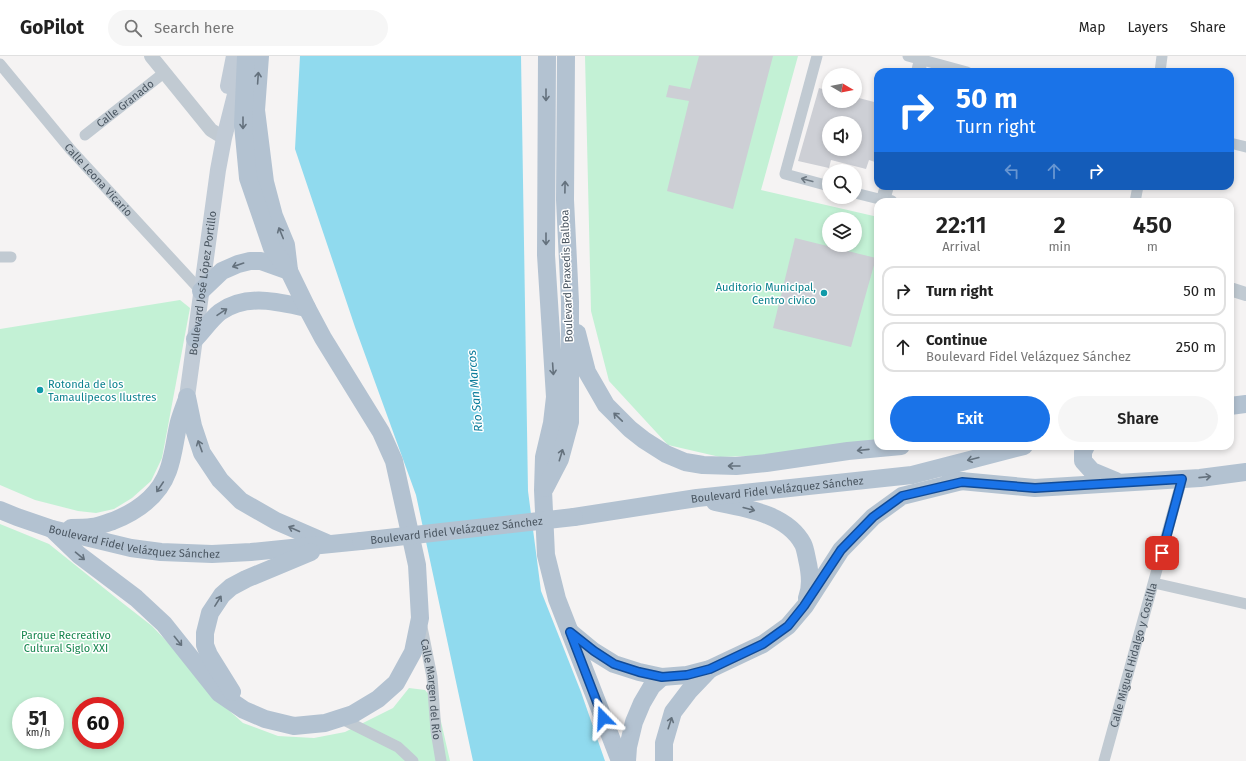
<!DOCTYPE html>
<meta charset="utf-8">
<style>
body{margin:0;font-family:"Fira Sans",sans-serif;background:#f6f6f6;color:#222;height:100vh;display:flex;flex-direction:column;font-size:15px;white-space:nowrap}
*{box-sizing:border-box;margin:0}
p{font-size:13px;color:#767676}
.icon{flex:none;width:22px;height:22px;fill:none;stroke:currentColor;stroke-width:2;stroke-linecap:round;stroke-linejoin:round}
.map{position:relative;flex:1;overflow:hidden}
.drawer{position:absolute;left:874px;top:142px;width:360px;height:252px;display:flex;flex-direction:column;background:#fff;border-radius:12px;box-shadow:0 2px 6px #0003}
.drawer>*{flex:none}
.hud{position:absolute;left:874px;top:12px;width:360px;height:122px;border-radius:12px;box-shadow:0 2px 6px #0003;background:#1a73e8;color:#fff;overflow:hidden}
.needle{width:26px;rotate:100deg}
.fabs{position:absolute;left:822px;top:12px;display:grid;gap:8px}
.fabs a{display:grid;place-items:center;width:40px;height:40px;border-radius:50%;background:#fff;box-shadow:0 2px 6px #0003;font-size:20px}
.speed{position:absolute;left:12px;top:641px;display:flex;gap:8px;font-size:20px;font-weight:700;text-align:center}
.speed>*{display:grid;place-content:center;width:52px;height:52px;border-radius:50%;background:#fff;box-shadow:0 2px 6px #0003;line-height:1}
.speed small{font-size:10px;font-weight:400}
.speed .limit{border:6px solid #d22;background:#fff;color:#111}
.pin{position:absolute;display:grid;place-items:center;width:34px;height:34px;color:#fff;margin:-17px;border-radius:8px;box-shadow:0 2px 6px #0006}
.me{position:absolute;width:44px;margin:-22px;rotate:339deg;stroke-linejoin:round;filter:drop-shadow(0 0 3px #0008)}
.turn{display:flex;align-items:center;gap:14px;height:84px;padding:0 16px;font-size:18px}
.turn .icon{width:52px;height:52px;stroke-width:2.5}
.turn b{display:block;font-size:28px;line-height:34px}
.lanes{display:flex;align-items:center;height:38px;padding:0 16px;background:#0003;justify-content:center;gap:20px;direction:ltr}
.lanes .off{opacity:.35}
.eta{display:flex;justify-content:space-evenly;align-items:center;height:68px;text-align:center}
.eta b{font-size:24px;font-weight:600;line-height:28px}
.action{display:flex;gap:8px;margin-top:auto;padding:8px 16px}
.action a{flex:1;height:46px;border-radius:24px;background:#1a73e8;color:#fff;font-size:16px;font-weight:600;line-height:46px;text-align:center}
.action a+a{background:#f6f6f6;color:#222}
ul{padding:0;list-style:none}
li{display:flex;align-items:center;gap:12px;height:50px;margin:0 8px 6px;padding:0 8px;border:2px solid #e0e0e0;border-radius:12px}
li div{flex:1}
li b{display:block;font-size:15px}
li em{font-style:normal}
header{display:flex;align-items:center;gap:24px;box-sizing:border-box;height:56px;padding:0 20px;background:#fff;border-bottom:1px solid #e0e0e0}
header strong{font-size:19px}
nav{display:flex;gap:22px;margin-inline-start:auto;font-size:14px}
.search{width:280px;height:36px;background:#f6f6f6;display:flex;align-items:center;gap:10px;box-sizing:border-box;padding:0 14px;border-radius:22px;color:#767676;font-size:15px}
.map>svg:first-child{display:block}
.green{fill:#c3f1d5;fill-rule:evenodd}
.water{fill:#90daee}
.building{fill:#cdcfd5;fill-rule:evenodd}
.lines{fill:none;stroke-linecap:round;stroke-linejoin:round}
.minor{stroke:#c1cad2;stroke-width:11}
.tertiary{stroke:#c1cad2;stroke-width:14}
.secondary{stroke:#c1cbd6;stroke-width:16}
.primary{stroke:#b3c2d1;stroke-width:18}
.primary-bridge{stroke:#b3c2d1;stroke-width:18}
.oneway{stroke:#64717d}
.oneway2{stroke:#6e7983}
.route-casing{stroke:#114b97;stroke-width:10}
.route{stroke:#1a73e8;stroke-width:7}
.culture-dot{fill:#0f9aa8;stroke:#fff;stroke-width:1.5}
.labels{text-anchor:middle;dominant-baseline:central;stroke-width:3;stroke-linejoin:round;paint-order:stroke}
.street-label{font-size:11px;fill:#4a5661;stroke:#fff}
.culture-label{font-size:11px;fill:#0d838f;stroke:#fff;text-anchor:end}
.park-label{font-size:11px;fill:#17864f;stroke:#fff}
.water-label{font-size:12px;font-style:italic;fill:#0c7c9b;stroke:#fff}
</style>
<header>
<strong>GoPilot</strong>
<div class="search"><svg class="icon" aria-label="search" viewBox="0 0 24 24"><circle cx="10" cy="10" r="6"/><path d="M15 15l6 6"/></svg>Search here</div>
<nav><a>Map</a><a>Layers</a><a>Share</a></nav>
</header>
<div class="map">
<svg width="1246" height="705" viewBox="0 0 1246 705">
<rect width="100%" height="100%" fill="#f5f3f3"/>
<g class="green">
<path d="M585 0H798L761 134 878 161V390L809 398 720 401 668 389 609 325 591 255ZM829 163H855V189H829Z"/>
<path d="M180 244 190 252 162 402 151 425 132 442 114 453 96 457 78 455 35 444 0 429V273Z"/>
<path d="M0 468 49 488 120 545 152 570 175 594 213 640 243 667 278 680 314 682 345 676 393 652 409 632 425 634 437 648 450 705H0ZM21 650H55V684H21ZM81 650H115V684H81Z"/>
</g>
<path class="water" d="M300 0H521L528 435 541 535 581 636 605 705H473L416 439 355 271 295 93Z"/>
<g class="building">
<path d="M699 0H773L733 153 667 135 689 45 666 41 669 29 690 33Z"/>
<path d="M819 32 829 35V45H855V41L878 47V107L869 104 866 113 831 104 829 112 798 105ZM829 67H855V93H829Z"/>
<path d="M795 182 876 202 851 291 773 272Z"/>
</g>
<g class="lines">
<g class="minor">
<path d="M817 0 785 118 829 130"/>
<path d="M908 0 967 16"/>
<path id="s1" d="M0 8 71 94 201 235"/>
<path d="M1160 16 1162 0"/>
<path id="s2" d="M85 79 165 16"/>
<path d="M1230 87 1246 91"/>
<path d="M855 137 883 144"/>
<path d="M1135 146 1138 130"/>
<path d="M0 201H11"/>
<path d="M1154 527 1246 548"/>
<path id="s3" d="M422 571 432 621 436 675 441 705"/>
<path d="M340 662 398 691 413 705"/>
<path id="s4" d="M1104 705 1182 423"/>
</g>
<g class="tertiary">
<path d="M151 0 211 74 224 82"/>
<path d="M918 16 922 0"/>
<path d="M887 130 883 144 891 146"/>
<path d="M1230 233 1246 238"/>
</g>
<g class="secondary">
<path d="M228 30 234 0"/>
<path id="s5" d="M187 341 218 114 224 82 241 15"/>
</g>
<g class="primary">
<path d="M260 0 256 54 265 126 274 160 286 189 289 214"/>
<path d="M547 0 546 199 555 341 552 367 544 401 543 434 546 499 557 543 620 705"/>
<path d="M201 235 222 215 238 208 250 205H261L289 215"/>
<path d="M577 277 587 316 606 349 630 373 644 384 666 398 685 406 703 409 736 410 766 407 848 395 901 390"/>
<path d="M195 283C203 275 211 263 220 256 247 237 278 246 307 252"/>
<path d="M187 341 193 370 202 397 220 424 241 445 276 465 329 488"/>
<path d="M1230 350 1246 348"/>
<path d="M1086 390 1083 396V405L1092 415 1116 425"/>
<path d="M950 424 1035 432 1200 422 1246 416"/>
<path d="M545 432 560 403 570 366V246L565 144 566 0"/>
<path d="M715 446C746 452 787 458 803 488 805 492 806 498 807 503 810 516 812 530 807 542"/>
<path id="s6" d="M0 454 17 461 52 473 131 492 161 496 212 498 251 496 361 485"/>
<path id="s7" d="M574 461 697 442 912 419 1024 390"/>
<path d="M71 472C78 472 85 472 92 471 100 470 106 467 113 465 138 455 159 440 168 415 174 399 175 382 179 366 181 359 184 351 187 343"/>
<path d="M52 473 79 499 136 542 164 568 219 637 244 654 265 663 294 670 325 667 353 658 378 643 396 627 413 596 420 562 417 509 394 405 381 376 323 282 307 252 289 215 272 192 248 122 243 69 246 0"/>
<path d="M570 576 593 595 614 608 639 616 662 621 687 619 710 613 763 588 788 570 805 550 841 494 873 461 902 440 962 425"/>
<path d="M232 636 209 599 205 589V577L210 557 222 539 231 531 246 523 311 496"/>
<path d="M627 705 628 691 634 666 642 647 652 630 662 621"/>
<path d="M664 705V687L673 656 689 635 710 613"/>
</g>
<path class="primary-bridge" id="s8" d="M361 485 574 461"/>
</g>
<defs><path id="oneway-shaft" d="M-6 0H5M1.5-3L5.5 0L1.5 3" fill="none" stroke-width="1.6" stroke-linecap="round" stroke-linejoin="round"/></defs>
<g class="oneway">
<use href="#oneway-shaft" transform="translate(258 22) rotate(-86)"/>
<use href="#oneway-shaft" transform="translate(546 39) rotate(90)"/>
<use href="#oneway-shaft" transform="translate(243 67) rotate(90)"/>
<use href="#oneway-shaft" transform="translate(565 131) rotate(-89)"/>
<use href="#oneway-shaft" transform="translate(281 177) rotate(-112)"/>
<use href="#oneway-shaft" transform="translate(546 183) rotate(90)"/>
<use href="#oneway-shaft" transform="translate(238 209) rotate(161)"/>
<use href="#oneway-shaft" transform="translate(222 256) rotate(-34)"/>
<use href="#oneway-shaft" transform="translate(553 313) rotate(86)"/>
<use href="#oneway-shaft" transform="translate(618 361) rotate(-136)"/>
<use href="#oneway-shaft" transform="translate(200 390) rotate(-110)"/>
<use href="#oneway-shaft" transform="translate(863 394) rotate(174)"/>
<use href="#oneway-shaft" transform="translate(561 399) rotate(-73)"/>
<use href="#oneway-shaft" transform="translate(973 403) rotate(166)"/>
<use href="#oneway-shaft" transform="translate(734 410) rotate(180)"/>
<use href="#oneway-shaft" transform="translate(1205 421) rotate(-6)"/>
<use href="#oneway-shaft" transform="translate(160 431) rotate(124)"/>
<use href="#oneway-shaft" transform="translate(749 453) rotate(15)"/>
<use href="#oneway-shaft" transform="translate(294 473) rotate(-156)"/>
<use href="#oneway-shaft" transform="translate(80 500) rotate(40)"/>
<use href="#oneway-shaft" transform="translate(218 545) rotate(-58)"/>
<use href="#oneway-shaft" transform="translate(178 585) rotate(51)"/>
<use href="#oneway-shaft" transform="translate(670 667) rotate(-72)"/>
</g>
<use class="oneway2" href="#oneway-shaft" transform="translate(807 124) rotate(-165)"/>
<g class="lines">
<defs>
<path id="route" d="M603 662 570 576 594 595 614 608 639 616 662 621 687 619 710 613 763 588 788 570 804 550 841 494 873 461 902 440 962 426 1035 432 1182 423 1162 497"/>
</defs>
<use href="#route" class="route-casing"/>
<use href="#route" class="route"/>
</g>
<g class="culture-dot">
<circle cx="824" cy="237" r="4"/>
<circle cx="40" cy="334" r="4"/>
</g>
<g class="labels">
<g class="street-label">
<text stroke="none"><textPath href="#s2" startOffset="51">Calle Granado</textPath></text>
<text stroke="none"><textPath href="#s1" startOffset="152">Calle Leona Vicario</textPath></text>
<text transform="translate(567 220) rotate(-92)">Boulevard Praxedis Balboa</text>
<text stroke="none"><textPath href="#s5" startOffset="115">Boulevard José López Portillo</textPath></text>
<text stroke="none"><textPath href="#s7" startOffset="205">Boulevard Fidel Velázquez Sánchez</textPath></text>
<text stroke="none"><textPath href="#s8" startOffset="96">Boulevard Fidel Velázquez Sánchez</textPath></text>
<text stroke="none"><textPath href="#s6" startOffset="139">Boulevard Fidel Velázquez Sánchez</textPath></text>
<text stroke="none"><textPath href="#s4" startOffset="110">Calle Miguel Hidalgo y Costilla</textPath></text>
<text stroke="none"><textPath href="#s3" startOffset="63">Calle Margen del Río</textPath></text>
</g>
<g class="culture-label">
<text x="816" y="231">Auditorio Municipal,<tspan x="816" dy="13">Centro civico</tspan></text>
<text x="48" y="328" text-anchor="start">Rotonda de los<tspan x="48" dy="13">Tamaulipecos Ilustres</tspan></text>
</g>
<g class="park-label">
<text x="66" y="579">Parque Recreativo<tspan x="66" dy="13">Cultural Siglo XXI</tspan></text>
</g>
<g class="water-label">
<text transform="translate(475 335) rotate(-95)">Río San Marcos</text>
</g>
</g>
</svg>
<div class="fabs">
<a><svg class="needle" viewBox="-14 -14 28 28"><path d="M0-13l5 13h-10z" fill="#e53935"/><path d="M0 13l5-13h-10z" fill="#767676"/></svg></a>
<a><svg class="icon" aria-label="sound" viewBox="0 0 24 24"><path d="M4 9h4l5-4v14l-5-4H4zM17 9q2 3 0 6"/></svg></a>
<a><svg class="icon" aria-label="search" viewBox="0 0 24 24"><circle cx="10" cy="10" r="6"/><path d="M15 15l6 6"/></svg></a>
<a><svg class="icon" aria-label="layers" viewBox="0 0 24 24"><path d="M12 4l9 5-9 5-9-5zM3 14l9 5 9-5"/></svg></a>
</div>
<div class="speed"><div>51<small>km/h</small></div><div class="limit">60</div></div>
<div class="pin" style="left:1162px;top:497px;background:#d93025"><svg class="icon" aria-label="arrive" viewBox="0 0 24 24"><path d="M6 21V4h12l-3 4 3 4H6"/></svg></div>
<svg class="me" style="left:603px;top:662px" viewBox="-20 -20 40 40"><path d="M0-17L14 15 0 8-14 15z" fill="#1a73e8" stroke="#fff" stroke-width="4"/></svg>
<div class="hud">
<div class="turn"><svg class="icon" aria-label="right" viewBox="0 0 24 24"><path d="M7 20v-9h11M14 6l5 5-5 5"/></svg><div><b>50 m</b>Turn right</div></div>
<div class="lanes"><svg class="icon off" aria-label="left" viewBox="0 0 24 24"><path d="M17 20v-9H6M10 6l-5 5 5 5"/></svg><svg class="icon off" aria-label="ahead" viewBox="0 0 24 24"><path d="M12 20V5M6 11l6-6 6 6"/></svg><svg class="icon" aria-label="right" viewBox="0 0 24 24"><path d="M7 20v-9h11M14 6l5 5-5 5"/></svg></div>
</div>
<section class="drawer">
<div class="eta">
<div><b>22:11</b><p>Arrival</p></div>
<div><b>2</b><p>min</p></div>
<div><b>450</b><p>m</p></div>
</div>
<ul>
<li><svg class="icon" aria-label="right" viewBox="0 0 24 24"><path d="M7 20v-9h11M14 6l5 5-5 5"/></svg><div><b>Turn right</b></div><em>50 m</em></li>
<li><svg class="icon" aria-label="ahead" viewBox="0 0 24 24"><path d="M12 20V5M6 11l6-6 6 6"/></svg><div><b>Continue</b><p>Boulevard Fidel Velázquez Sánchez</p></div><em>250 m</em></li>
</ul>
<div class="action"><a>Exit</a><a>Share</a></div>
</section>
</div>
